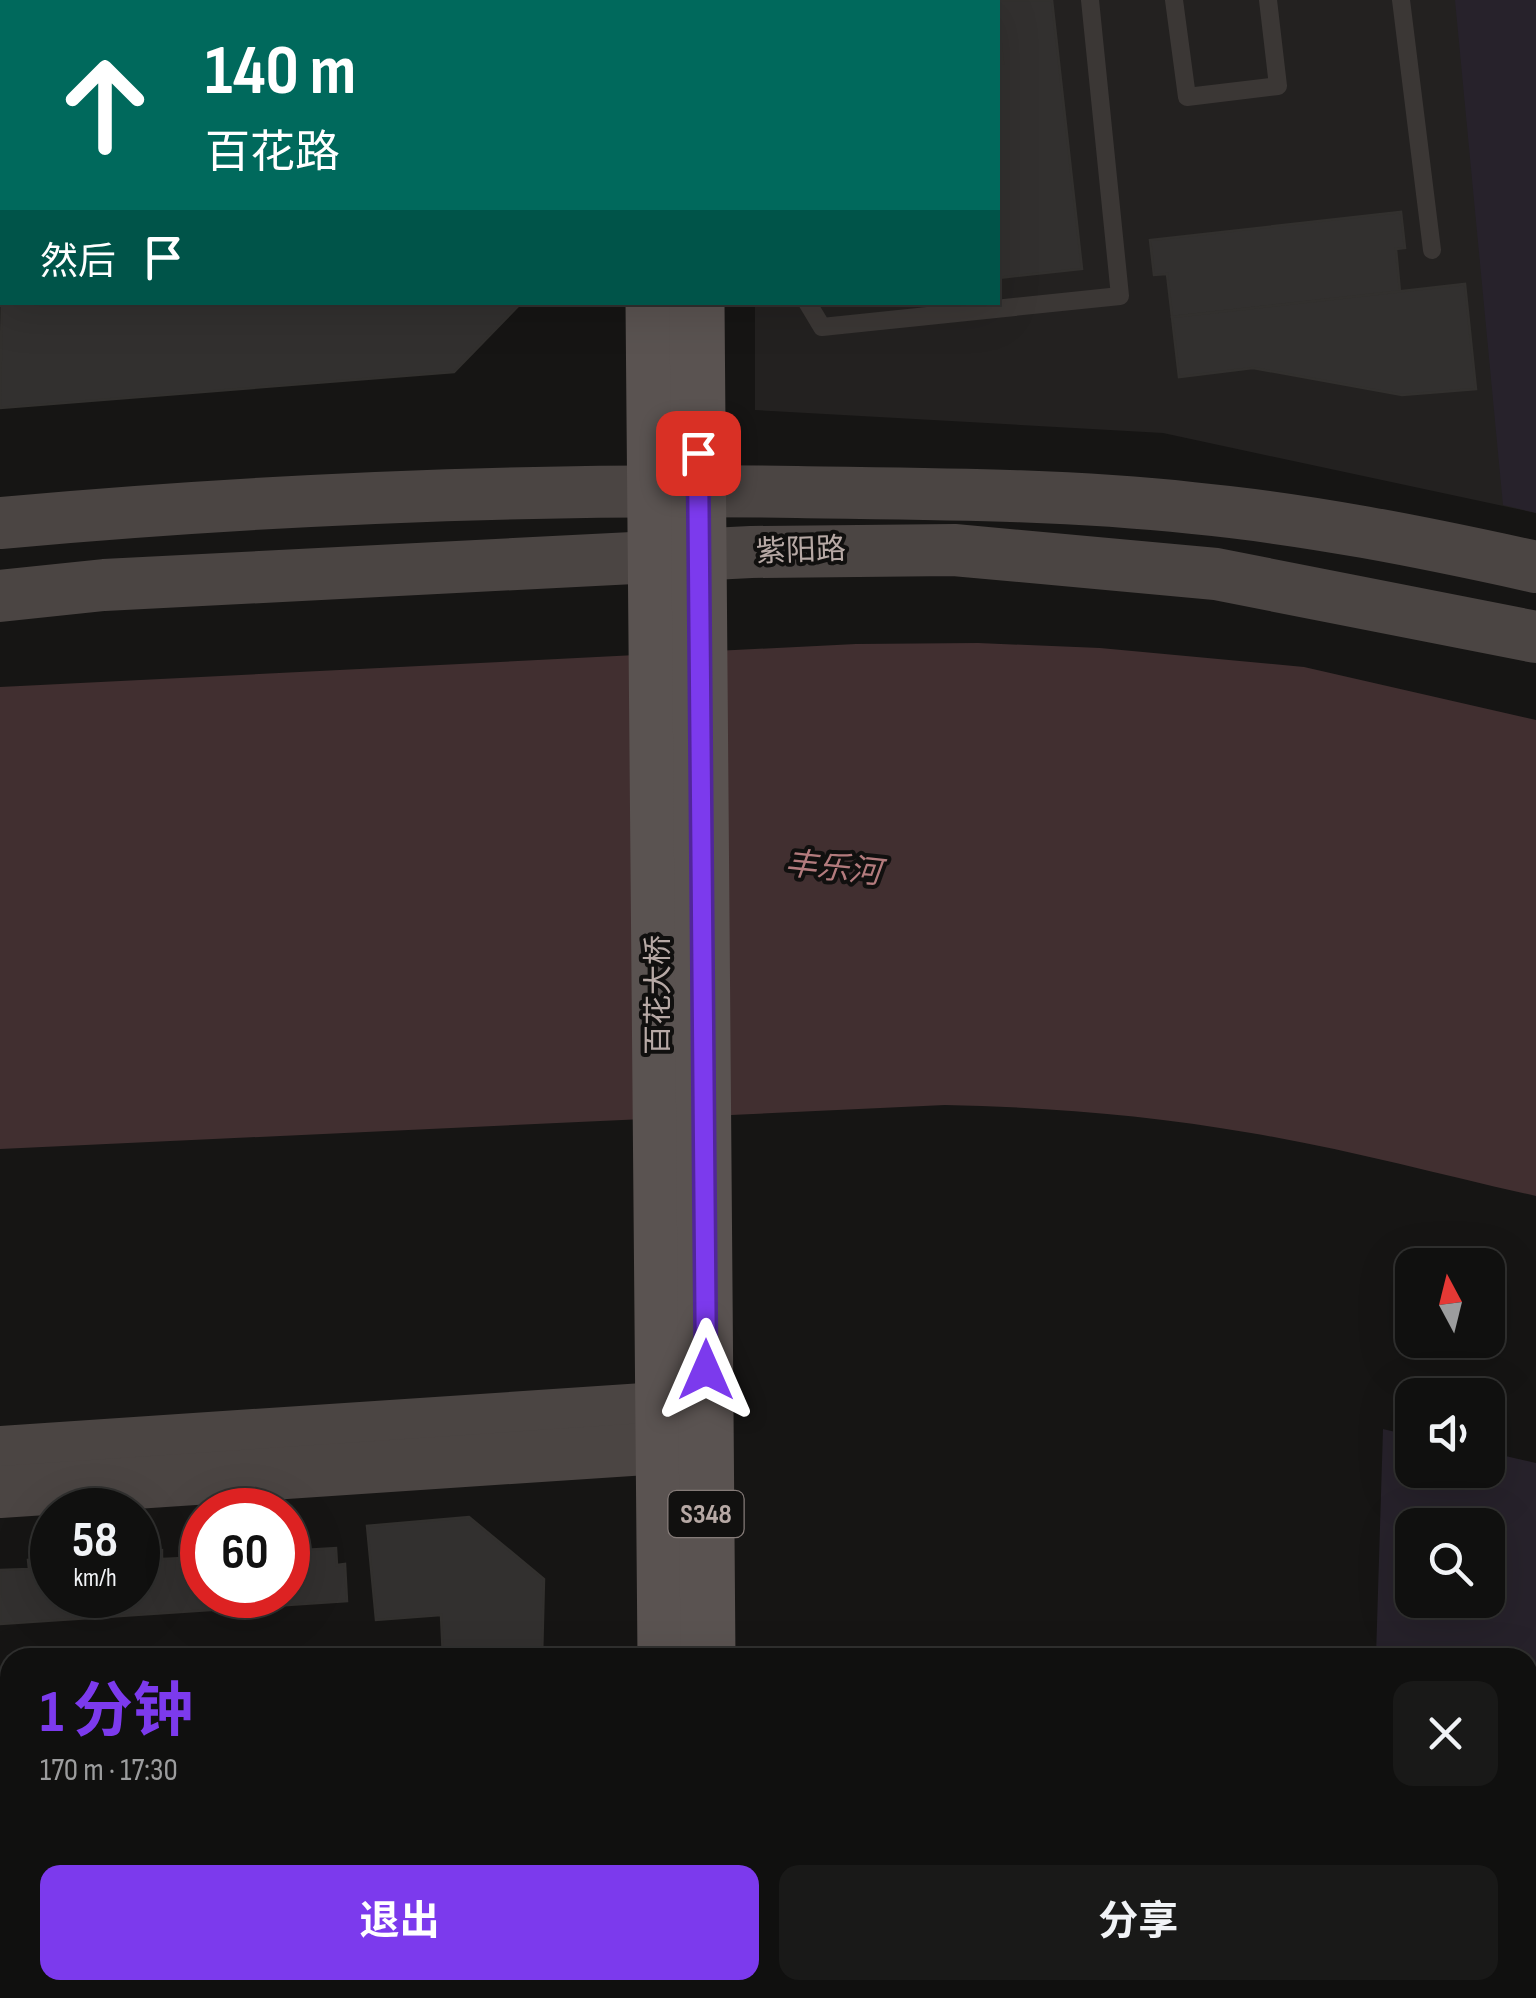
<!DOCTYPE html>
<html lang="zh">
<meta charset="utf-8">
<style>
body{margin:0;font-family:"Sofia Sans Condensed","Noto Sans SC",sans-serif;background:#191918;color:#f1f3f6;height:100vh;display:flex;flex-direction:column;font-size:38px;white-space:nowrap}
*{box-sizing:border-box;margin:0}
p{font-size:32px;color:#9c9d9e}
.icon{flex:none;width:55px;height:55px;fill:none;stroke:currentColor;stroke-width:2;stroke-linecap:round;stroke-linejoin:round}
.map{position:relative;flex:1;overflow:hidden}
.sheet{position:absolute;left:0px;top:1648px;width:1538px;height:352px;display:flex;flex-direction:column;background:#10100f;border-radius:30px 30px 0 0;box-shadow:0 10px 40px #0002,0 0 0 2px #30302f}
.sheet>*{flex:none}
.hud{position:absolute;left:0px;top:0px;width:1000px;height:305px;box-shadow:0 10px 40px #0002,0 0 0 2px #30302f;background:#00695c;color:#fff;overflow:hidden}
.needle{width:65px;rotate:353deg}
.controls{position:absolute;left:1395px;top:1248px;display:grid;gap:20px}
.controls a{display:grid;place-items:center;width:110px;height:110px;border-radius:20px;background:#10100f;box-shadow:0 10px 40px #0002,0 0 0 2px #30302f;font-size:50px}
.speed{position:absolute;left:30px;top:1488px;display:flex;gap:20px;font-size:50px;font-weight:700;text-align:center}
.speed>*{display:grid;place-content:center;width:130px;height:130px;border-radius:50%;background:#10100f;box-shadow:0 10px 40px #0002,0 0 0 2px #30302f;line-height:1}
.speed small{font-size:25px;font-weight:400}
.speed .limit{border:15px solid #d22;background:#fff;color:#111}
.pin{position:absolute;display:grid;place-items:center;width:85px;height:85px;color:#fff;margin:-42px;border-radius:20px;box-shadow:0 5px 15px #0006}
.me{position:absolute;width:110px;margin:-55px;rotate:0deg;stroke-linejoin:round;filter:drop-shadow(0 0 8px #0008)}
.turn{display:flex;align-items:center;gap:35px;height:210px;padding:0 40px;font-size:45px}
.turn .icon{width:130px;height:130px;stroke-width:2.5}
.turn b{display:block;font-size:70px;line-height:85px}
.then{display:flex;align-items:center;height:95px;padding:0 40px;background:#0003;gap:20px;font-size:38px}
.round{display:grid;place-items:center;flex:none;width:105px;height:105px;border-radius:20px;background:#191918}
.summary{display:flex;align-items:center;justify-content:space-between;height:170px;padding:0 40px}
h1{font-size:60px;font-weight:700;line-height:75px;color:#7c3aed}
.primary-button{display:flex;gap:20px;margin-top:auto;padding:20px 40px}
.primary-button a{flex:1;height:115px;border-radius:20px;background:#7c3aed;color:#fff;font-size:40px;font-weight:700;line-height:115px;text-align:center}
.primary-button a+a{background:#191918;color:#f1f3f6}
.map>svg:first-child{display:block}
.built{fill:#232120}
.green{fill:#27222b;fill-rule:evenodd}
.water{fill:#412f30}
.building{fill:#32302f;stroke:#32302e;stroke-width:2.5}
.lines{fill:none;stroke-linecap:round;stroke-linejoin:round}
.lane{stroke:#3b3735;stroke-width:18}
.secondary{stroke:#4b4543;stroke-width:52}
.primary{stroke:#5a5351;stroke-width:55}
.route-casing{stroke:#51269a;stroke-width:25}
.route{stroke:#7c3aed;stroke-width:18}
.labels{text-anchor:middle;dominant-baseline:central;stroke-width:8;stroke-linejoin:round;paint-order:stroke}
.shield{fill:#11100f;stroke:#857b78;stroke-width:2.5}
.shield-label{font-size:28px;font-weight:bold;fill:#b7a9a5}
.street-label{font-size:30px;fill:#b7a9a5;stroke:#11100f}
.water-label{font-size:32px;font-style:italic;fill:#b37b7d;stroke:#11100f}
</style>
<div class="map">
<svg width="1536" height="1998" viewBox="0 0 1536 1998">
<rect width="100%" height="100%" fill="#161514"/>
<path class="built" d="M754 0H1536V513L1163 433 755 410V303L998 302V2Z"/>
<g class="green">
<path d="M1455 0H1536V513L1503 505Z"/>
<path d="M1383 1429 1412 1436V1470H1488V1452L1536 1463V1998H1366V1990H1528V1658L1376 1657ZM1412 1525H1488V1600H1412Z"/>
</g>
<path class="water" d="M978 643 1100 648 1304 667 1536 720V1196C1441 1175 1347 1149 1251 1133 1149 1115 1048 1107 945 1105L0 1149V687L856 644Z"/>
<g class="building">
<path d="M469 0H546L545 2H469Z"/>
<path d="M996 0H1052L1082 269 998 278V64L1003 63Z"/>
<path d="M0 91H2L0 160Z"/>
<path d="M1401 212 1405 248 1396 249 1400 292 1172 317 1167 274 1154 275 1150 240Z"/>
<path d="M1465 284 1476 389 1402 395 1253 368 1179 377 1172 317Z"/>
<path d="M2 285V302H522L454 372 0 408Z"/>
<path d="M469 1517 544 1579 542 1658H443L441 1615 376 1620 367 1526Z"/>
<path d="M336 1548 337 1565 345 1564 347 1601 0 1624V1570L29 1569 28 1560 51 1558 52 1595H138V1552L162 1550V1559L202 1557V1595H288V1551Z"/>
<path d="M0 1931H10V1990L254 1992 0 1997Z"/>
<rect x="479" y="1990" width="82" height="8"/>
</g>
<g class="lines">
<g class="lane">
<path d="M784 0 785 2"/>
<path d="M1174 0 1187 97 1278 86 1268 0"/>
<path d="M1401 0 1432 250"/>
<path d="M807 302 822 327 1120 296 1090 0"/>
<path d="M0 1715H10"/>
<path d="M297 1990 298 1998"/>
</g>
<g class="secondary">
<path d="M0 523C265 499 531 488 797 492 929 494 1062 494 1192 508 1308 519 1423 542 1536 567"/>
<path d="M0 596 104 585 751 552 954 550 1216 574 1536 637"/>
<path d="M0 1452 704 1405"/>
<path d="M0 1492 706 1445"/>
</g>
<g class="primary">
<path d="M651 0V2"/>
<path d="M694 0V2"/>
<path d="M653 302 665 1658"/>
<path d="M697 302 708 1658"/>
<path d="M667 1990 668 1998"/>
<path d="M711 1990V1998"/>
</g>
</g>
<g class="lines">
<defs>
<path id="route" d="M698 453 706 1370"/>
</defs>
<use href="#route" class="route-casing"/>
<use href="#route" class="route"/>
</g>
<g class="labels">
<rect class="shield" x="668.5" y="1491" width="75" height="46" rx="8"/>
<g class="shield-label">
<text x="706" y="1514">S348</text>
</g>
<g class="street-label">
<text transform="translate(801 551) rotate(-2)">紫阳路</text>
<text transform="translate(659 995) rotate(-90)">百花大桥</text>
</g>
<g class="water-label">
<text transform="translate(833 869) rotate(6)">丰乐河</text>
</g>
</g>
</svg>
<div class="controls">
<a><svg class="needle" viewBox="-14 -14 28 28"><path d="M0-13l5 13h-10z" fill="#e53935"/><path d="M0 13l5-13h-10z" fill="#9c9d9e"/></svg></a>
<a><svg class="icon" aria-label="sound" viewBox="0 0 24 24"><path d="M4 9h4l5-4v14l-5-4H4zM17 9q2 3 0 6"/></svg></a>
<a><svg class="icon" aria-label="search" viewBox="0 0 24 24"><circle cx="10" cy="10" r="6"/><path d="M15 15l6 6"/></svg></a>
</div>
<div class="speed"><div>58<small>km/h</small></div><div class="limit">60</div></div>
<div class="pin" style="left:698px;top:453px;background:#d93025"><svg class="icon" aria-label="arrive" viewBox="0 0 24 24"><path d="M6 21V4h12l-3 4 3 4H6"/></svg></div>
<svg class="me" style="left:706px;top:1370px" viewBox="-20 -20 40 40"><path d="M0-17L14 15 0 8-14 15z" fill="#7c3aed" stroke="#fff" stroke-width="4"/></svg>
<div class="hud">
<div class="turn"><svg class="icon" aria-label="ahead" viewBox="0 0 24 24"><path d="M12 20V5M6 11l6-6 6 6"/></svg><div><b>140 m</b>百花路</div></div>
<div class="then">然后<svg class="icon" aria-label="arrive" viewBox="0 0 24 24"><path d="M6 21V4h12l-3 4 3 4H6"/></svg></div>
</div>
<section class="sheet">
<div class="summary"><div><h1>1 分钟</h1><p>170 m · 17:30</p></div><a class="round"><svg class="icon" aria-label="close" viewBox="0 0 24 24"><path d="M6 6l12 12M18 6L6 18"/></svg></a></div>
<div class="primary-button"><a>退出</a><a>分享</a></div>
</section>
</div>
